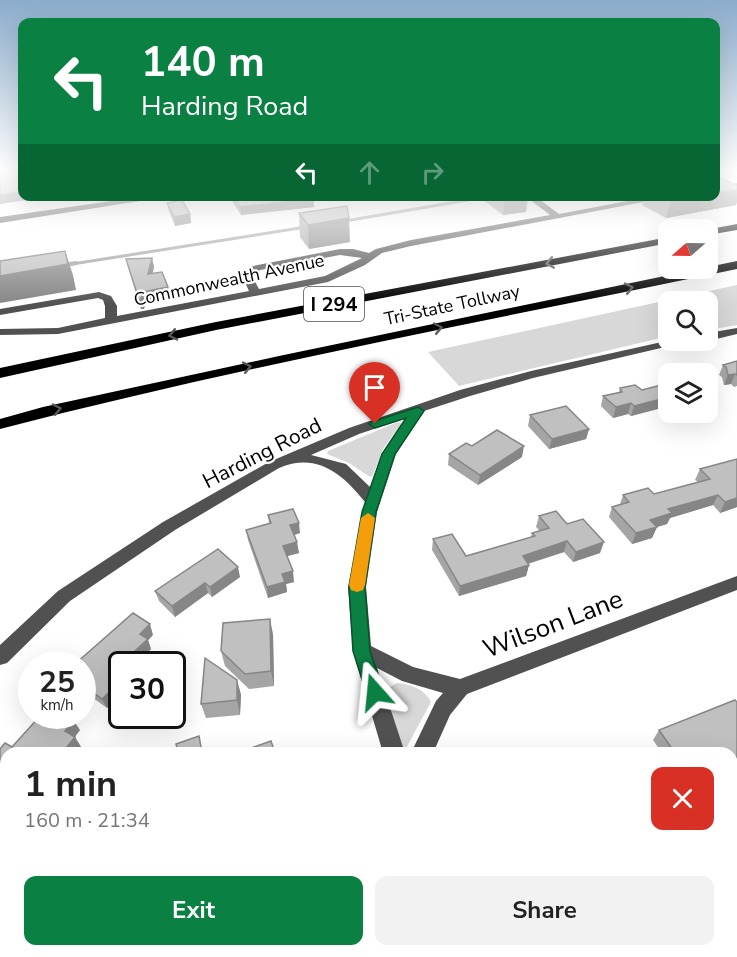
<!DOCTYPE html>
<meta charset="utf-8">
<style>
body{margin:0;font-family:"Nunito Sans",sans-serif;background:#f2f2f2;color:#222;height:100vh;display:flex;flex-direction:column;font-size:22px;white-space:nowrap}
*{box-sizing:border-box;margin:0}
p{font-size:20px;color:#767676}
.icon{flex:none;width:33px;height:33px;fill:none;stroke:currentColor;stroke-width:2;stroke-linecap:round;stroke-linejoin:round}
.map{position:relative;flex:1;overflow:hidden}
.sheet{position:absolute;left:0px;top:747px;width:738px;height:210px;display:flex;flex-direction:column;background:#fff;border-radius:18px 18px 0 0;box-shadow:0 6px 24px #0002}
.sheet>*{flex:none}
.guide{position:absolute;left:18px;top:18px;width:702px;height:183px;border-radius:12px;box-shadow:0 6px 24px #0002;background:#0b8043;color:#fff;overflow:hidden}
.needle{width:39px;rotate:250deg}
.controls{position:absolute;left:658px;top:219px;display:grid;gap:12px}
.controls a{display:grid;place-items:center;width:60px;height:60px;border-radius:12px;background:#fff;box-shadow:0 6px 24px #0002;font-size:30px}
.speed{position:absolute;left:18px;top:651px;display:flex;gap:12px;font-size:30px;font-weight:700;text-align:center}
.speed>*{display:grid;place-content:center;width:78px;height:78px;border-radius:50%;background:#fff;box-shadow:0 6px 24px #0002;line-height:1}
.speed small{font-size:15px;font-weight:400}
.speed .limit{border:3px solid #111;border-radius:9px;background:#fff;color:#111}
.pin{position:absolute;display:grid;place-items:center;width:51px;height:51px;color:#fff;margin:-62px -26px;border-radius:50% 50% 50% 0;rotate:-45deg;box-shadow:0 0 6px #0007}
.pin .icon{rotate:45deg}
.me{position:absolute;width:66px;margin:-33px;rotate:342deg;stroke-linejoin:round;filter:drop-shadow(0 0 4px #0008)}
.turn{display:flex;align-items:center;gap:21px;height:126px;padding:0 24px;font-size:27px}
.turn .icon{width:78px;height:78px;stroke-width:2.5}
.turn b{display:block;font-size:42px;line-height:51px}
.lanes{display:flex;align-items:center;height:57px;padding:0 24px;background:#0003;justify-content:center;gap:30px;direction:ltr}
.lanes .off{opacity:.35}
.round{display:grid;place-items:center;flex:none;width:63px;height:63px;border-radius:12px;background:#f2f2f2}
.headline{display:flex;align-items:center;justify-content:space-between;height:102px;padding:0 24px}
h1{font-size:36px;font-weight:700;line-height:45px}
.primary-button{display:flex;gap:12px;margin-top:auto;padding:12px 24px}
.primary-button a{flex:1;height:69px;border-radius:12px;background:#0b8043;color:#fff;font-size:24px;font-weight:700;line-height:69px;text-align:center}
.primary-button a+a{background:#f2f2f2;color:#222}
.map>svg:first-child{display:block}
.green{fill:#d8d8d8}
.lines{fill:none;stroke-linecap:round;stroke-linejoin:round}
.stream-far1{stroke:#9f9f9f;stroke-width:3}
.stream{stroke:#9f9f9f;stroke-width:4}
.minor{fill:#515151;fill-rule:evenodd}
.highway{fill:#000;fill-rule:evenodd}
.wall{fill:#a5a5a5}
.shaded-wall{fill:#868686}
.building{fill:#c0c0c0;stroke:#868686;stroke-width:1.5}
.oneway{stroke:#595959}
.route{fill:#0b8043;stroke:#07532c;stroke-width:1.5}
.slow{fill:#f59e0b}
.labels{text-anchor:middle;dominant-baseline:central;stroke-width:4.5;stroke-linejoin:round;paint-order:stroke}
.far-street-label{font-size:18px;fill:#000;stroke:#fff}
.shield{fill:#fff;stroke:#4c4c4c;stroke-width:1.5}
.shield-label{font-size:20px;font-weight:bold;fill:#000}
.street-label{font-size:21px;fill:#000;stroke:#fff}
.near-street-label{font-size:26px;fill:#000;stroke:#fff}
</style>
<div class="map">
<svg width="737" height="957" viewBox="0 0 737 957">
<rect width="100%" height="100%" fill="#fff"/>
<g class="green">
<path d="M737 285V325L708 330V302H669V336L459 386 428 352Z"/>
<path d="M398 422 401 423 400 426 384 447 373 475 370 477 349 463 327 454 328 451Z"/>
<path d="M397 683C410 684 425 689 431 702L404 752 395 730 387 693 388 688Z"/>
</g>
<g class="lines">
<g class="stream-far1">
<path d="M345 221 491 196"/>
<path d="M66 265 306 227"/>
</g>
<path class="stream" d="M63 265 76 263"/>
<g class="minor">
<path d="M737 183V187L716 191V187Z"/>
<path d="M146 196H172L0 223V217Z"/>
<path d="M525 196H535L559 214 654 196H675L411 246 382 253 365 265 328 282 58 334 0 335V329L58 328 105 318V306L103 300 98 298 0 315V309L99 292 111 296 117 306V316L249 291 243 278 244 273 253 266 340 249H353L369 253 376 249 411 240 550 215ZM340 255 362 258 325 276 259 289 253 278 254 274 260 270Z"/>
<path d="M737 328V334L708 341V333Z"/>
<path d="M671 340H695L533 378 470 396 424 411 396 454 377 512 366 587 371 646 413 667 460 679 737 576V590L467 694 450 715 433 753H411L436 701 443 693 402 681 377 668 405 753H383L353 651 348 587 365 502C342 473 316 452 279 468L175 530 70 601 7 663 0 665V645L58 591 163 522 269 462 349 428 460 390 531 371ZM407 418 382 454 370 487 346 464 311 455 359 434Z"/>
<path d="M484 951H511L513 957H487Z"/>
</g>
<g class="highway">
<path d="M737 224V230L708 235V230H705Z"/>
<path d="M669 237V243L216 330 0 378V368L216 322Z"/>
<path d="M737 261V269C491 320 243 366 0 429V419L43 407 279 356Z"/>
</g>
</g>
<g class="wall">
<path d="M232 196 314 199V207L241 215 232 201Z"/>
<path d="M478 196H528L526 212 503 215Z"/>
<path d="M644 196H716L736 205 666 218 642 205Z"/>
<path d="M167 203 190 214 191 223 175 226 169 211Z"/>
<path d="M299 213 350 242 309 249 300 237Z"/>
<path d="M152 258 154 267 152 273 170 297 146 301 144 309H141L126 259Z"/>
<path d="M737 361V386L734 387 731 384 724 385 722 377 719 375 723 365Z"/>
<path d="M669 383V406L631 416 628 414 613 418 601 406 603 396 619 392 620 388 642 390Z"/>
<path d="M530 415 589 429 586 439 549 449 528 426Z"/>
<path d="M472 446 522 457 478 485 448 465 449 454Z"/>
<path d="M700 469 737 507 720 513 713 505 670 518 667 524 657 527 652 538 632 544 609 517 612 507 620 504 623 495 654 494 698 482 695 480Z"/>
<path d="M268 515 300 533 294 535 299 553 287 556 294 582 286 584 287 592 268 598 248 540 246 530 269 523Z"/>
<path d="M539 516 567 524 600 553 573 562 564 552 528 564 529 565 526 576 459 596 432 550 433 539 466 556 531 537 532 533 540 531 536 527Z"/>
<path d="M240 577 212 597 208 593 175 617 159 601 155 591Z"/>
<path d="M273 634 274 686 249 689 225 666 221 651Z"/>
<path d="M153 635 148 640 151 649 136 664H122L107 708 82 690V664Z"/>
<path d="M237 680 241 695 240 715 206 718 201 704Z"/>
<path d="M735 700 737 702V783L732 786V753H662L653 740 659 730Z"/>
<path d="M80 730 75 737 81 747 6 753V794L0 791V749Z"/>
</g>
<g class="shaded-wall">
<path d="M737 190V202L736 205 666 218 671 201 698 196H716V193Z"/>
<path d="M22 192V196H40V198L0 204V195Z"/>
<path d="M40 196H66L41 200Z"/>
<path d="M528 196 526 212 503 215 505 197Z"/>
<path d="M314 199V207L241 215 240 207Z"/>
<path d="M190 214 191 223 175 226 174 217Z"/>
<path d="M349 218 350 242 309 249 308 225Z"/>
<path d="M65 251 73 275 76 290 0 303V276Z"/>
<path d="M152 258 154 267 150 284 148 274Z"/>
<path d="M168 287 170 297 146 301 144 309H141L139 300 143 292Z"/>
<path d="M735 374 731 384 724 385 728 375Z"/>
<path d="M669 397V406L631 416 634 406Z"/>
<path d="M631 403 628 414 613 418 616 407Z"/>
<path d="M589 429 586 439 549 449 552 439Z"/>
<path d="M524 446 522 457 478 485 480 475Z"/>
<path d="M718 495 713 505 670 518 667 524 657 527 652 538 632 544 636 533 650 520 668 509Z"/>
<path d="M737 498V507L720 513 725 502Z"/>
<path d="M299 523 300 533 291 536 290 525Z"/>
<path d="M567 541 564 552 520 566 523 556Z"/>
<path d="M297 542 299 553 284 557 283 546Z"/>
<path d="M604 542 600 553 573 562 576 552Z"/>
<path d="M529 565 526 576 459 596 460 586Z"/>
<path d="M238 567 240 577 212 597 210 587Z"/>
<path d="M293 571 294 582 286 584 287 592 268 598 267 587 282 574Z"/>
<path d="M205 583 208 593 175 617 172 606Z"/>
<path d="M270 619 273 634 274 686 271 671Z"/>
<path d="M150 624 153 635 148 640 151 649 136 664H126L124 661 140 634Z"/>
<path d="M122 680V695L107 708 102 699Z"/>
<path d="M237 680 241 695 240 715 237 700Z"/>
<path d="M74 721 80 730 71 741 65 731Z"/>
<path d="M75 737 81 747 76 753H62Z"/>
<path d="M737 777V783L732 786V780Z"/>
<path d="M287 951H305L291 957H274Z"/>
</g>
<g class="building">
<path d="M0 171H22V192L0 195Z"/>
<path d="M716 176 737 186V190L716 193Z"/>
<path d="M233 196H312L314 199 240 207Z"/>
<path d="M662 196H698L671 201Z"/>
<path d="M182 200 190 214 174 217 167 203Z"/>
<path d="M347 206 349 218 308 225 299 213Z"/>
<path d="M65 251 68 264 0 276V261Z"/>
<path d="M152 258 148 274 162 272 168 287 143 292 141 299 139 300 126 259Z"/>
<path d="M737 361V375L735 374 728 375 726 367 723 365Z"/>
<path d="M669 383V397L634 406 631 403 616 407 603 396 622 392 620 388 635 385 642 390Z"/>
<path d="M566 406 589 429 552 439 530 415Z"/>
<path d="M497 430 524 446 480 475 449 454 466 443 472 446Z"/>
<path d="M737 459V498L725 502 718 495 668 509 672 513 650 520 657 527 636 533 612 507 629 502 623 495 648 488 654 494 710 479 700 469Z"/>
<path d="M293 509 299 523 290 525 297 542 283 546 293 571 282 574 285 582 267 587 246 530 271 523 268 515Z"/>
<path d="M556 511 567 524 583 519 604 542 576 552 567 541 523 556 529 565 460 586 433 539 452 534 466 556 535 536 532 533 549 528 539 516Z"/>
<path d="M218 549 238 567 210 587 205 583 172 606 155 591Z"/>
<path d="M133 613 150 624 140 634 148 639 124 661 130 664H122V680L102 699 82 684V664H75Z"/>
<path d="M270 619 271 671 245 674 221 651 223 623Z"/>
<path d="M205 658 237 680V700L201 704Z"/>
<path d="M735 700 737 702V777L732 780V753H675L659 730Z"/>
<path d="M40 716H64L74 721 65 731 75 737 62 753H6V790L0 786V749L5 743 12 747Z"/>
<path d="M199 736 202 753H178L176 744Z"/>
<path d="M271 741 275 753H237Z"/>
<path d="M205 951H287L274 957H206Z"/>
</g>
<defs><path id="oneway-chevron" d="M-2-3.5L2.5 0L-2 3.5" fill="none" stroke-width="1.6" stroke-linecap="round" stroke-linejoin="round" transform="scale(1.5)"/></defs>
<g class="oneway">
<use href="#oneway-chevron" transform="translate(550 263) rotate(169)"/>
<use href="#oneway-chevron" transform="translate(629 288) rotate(-12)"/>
<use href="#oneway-chevron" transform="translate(438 328) rotate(-12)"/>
<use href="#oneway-chevron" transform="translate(173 335) rotate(168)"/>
<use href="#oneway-chevron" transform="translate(247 367) rotate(-12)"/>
<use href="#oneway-chevron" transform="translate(57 409) rotate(-12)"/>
</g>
<linearGradient id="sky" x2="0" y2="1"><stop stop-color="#8baccb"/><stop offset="0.56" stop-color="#fff"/><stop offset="1" stop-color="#fff" stop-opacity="0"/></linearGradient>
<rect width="737" height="305" fill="url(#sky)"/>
<path class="route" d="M418 407 424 411 395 454 376 512 365 587 370 651 384 692 381 698 375 700 368 698 366 692 353 651 349 587 362 512 382 454 406 418 375 428 369 424 371 422Z"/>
<path class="slow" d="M368 513 375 518 365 585 363 590 357 592 351 590 349 585 361 518Z"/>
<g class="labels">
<g class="far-street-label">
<text transform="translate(229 280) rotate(-12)">Commonwealth Avenue</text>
<text transform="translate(452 305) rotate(-12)">Tri-State Tollway</text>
</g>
<rect class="shield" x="304" y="287" width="60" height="34" rx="4.5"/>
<g class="shield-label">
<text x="334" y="304">I 294</text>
</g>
<g class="street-label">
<text transform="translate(262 453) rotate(-27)">Harding Road</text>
</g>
<g class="near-street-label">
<text transform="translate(553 624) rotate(-21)">Wilson Lane</text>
</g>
</g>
</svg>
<div class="controls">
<a><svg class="needle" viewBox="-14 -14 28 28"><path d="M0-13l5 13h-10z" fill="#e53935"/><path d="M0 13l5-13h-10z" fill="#767676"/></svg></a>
<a><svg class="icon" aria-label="search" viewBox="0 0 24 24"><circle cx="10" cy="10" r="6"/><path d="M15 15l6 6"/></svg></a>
<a><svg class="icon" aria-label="layers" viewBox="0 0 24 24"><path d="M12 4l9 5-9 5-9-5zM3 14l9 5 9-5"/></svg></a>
</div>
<div class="speed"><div>25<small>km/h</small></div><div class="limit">30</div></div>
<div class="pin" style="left:375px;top:424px;background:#d93025"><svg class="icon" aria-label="arrive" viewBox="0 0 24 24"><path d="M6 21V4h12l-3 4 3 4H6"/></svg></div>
<svg class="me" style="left:375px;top:692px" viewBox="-20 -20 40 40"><path d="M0-17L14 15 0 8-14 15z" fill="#0b8043" stroke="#fff" stroke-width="4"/></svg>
<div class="guide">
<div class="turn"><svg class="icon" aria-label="left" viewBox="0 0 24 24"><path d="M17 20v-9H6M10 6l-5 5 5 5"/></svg><div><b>140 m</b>Harding Road</div></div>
<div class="lanes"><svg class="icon" aria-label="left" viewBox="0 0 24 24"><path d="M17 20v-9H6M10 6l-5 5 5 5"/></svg><svg class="icon off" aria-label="ahead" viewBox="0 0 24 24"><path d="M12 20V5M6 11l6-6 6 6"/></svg><svg class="icon off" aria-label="right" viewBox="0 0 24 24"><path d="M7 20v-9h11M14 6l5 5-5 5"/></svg></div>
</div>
<section class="sheet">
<div class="headline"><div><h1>1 min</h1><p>160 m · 21:34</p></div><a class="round" style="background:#d93025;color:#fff"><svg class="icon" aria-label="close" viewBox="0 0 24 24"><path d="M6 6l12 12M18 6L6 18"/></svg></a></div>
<div class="primary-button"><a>Exit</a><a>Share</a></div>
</section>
</div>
